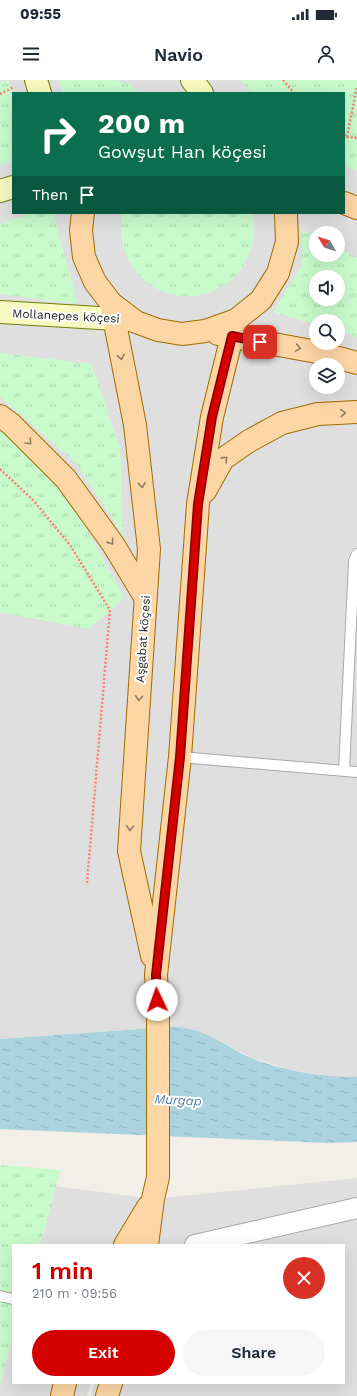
<!DOCTYPE html>
<meta charset="utf-8">
<style>
body{margin:0;font-family:"Work Sans",sans-serif;background:#f6f6f7;color:#1f2937;height:100vh;display:flex;flex-direction:column;font-size:15px;white-space:nowrap}
*{box-sizing:border-box;margin:0}
p{font-size:13px;color:#747a83}
.icon{flex:none;width:22px;height:22px;fill:none;stroke:currentColor;stroke-width:2;stroke-linecap:round;stroke-linejoin:round}
.map{position:relative;flex:1;overflow:hidden}
.side{position:absolute;left:12px;top:1164px;width:333px;height:140px;display:flex;flex-direction:column;background:#fff;border-radius:0px;box-shadow:0 4px 16px #0002}
.side>*{flex:none}
.hud{position:absolute;left:12px;top:12px;width:333px;height:122px;border-radius:0px;box-shadow:0 4px 16px #0002;background:#0b6e4f;color:#fff;overflow:hidden}
.needle{width:26px;rotate:309deg}
.controls{position:absolute;left:309px;top:146px;display:grid;gap:8px}
.controls a{display:grid;place-items:center;width:36px;height:36px;border-radius:50%;background:#fff;box-shadow:0 4px 16px #0002;font-size:20px}
.pin{position:absolute;display:grid;place-items:center;width:34px;height:34px;color:#fff;margin:-17px;border-radius:8px;box-shadow:0 2px 6px #0006}
.me{position:absolute;width:44px;margin:-22px;rotate:357deg;stroke-linejoin:round;filter:drop-shadow(0 0 3px #0008)}
.turn{display:flex;align-items:center;gap:14px;height:84px;padding:0 20px;font-size:18px}
.turn .icon{width:52px;height:52px;stroke-width:2.5}
.turn b{display:block;font-size:28px;line-height:34px}
.then{display:flex;align-items:center;height:38px;padding:0 20px;background:#0003;gap:8px;font-size:15px}
.round{display:grid;place-items:center;flex:none;width:42px;height:42px;border-radius:21px;background:#f6f6f7}
.head{display:flex;align-items:center;justify-content:space-between;height:68px;padding:0 20px}
h1{font-size:24px;font-weight:600;line-height:30px;color:#d40000}
.cta{display:flex;gap:8px;margin-top:auto;padding:8px 20px}
.cta a{flex:1;height:46px;border-radius:24px;background:#d40000;color:#fff;font-size:16px;font-weight:600;line-height:46px;text-align:center}
.cta a+a{background:#f6f6f7;color:#1f2937}
.status{display:flex;justify-content:space-between;align-items:center;height:28px;padding:0 20px;background:#fff;direction:ltr}
.status svg{height:11px;fill:currentColor}
header{display:flex;justify-content:space-between;align-items:center;height:52px;padding:0 20px;background:#fff;font-size:18px;font-weight:600}
.map>svg:first-child{display:block}
.residential{fill:#e0dfdf;fill-rule:evenodd}
.park{fill:url(#park-tufts);fill-rule:evenodd}
.water{fill:url(#water-ripples)}
.lines{fill:none;stroke-linecap:round;stroke-linejoin:round}
.lane-casing{stroke:#a9a9a9;stroke-width:12}
.street-casing{stroke:#a9a9a9;stroke-width:22}
.secondary-casing{stroke:#707d05;stroke-width:24}
.primary-casing{stroke:#a06b00;stroke-width:24}
.path{stroke:#fa8072;stroke-width:2.5;stroke-dasharray:2 2;stroke-linecap:butt}
.lane{stroke:#fff;stroke-width:10}
.street{stroke:#fff;stroke-width:20}
.secondary{stroke:#f7fabf;stroke-width:22}
.primary{stroke:#fcd6a4;stroke-width:22}
.oneway{stroke:#8f7c63}
.route-casing{stroke:#8a0000;stroke-width:10}
.route{stroke:#d40000;stroke-width:7}
.labels{text-anchor:middle;dominant-baseline:central;stroke-width:4;stroke-linejoin:round;paint-order:stroke}
.street-label{font-size:12px;fill:#222;stroke:#fff}
.water-label{font-size:13px;font-style:italic;fill:#4a7aab;stroke:#fff}
</style>
<div class="status"><b>09:55</b><svg viewBox="0 0 49 12"><path d="M0 12V9h3v3zM5 12V6h3v6zM10 12V3h3v9zM15 12V0h3v12zM26 1h20v11H26zM47 4h2v5h-2z"/></svg></div>
<header><svg class="icon" aria-label="menu" viewBox="0 0 24 24"><path d="M4 6h16M4 12h16M4 18h16"/></svg>Navio<svg class="icon" aria-label="person" viewBox="0 0 24 24"><circle cx="12" cy="8" r="4"/><path d="M4 21q1-7 8-7t8 7"/></svg></header>
<div class="map">
<svg width="357" height="1316" viewBox="0 0 357 1316">
<defs>
<pattern id="park-tufts" width="24" height="20" patternUnits="userSpaceOnUse"><rect width="24" height="20" fill="#c8facc"/><path d="M3 7l-1-3M5 7V3M7 7l1-3M15 17l-1-3M17 17v-4M19 17l1-3" fill="none" stroke="#acd6af"/></pattern>
<pattern id="water-ripples" width="26" height="14" patternUnits="userSpaceOnUse"><rect width="26" height="14" fill="#aad3df"/><path d="M2 4q2-2 4 0t4 0M15 11q2-2 4 0t4 0" fill="none" stroke="#92b5bf"/></pattern>
</defs>
<rect width="100%" height="100%" fill="#f2efe9"/>
<g class="residential">
<path d="M0 0H357V997L341 998 286 989 252 978 213 957 190 949 168 947 0 959ZM13 13H344V133H13ZM316 153H338V175H316ZM316 197H338V219H316ZM316 241H338V263H316ZM316 285H338V307H316Z"/>
<path d="M357 1098V1316H91L95 1303H344V1165H13V1303H91L87 1316H0V1099L153 1119Z"/>
</g>
<g class="park">
<path d="M59 0H115L129 4 140 13H63Z"/>
<path d="M240 0H357V91L344 85V13H252Z"/>
<path d="M9 1 13 13V81L0 85V2Z"/>
<path d="M30 133H53L78 224 0 214V144Z"/>
<path d="M123 133H252C256 146 255 159 250 172 246 182 240 192 232 200 229 203 223 205 219 208 186 227 142 212 127 177 121 163 119 148 123 133Z"/>
<path d="M302 150 316 156V175H338V168L357 177V257L338 251V241H316V245L273 232 302 185ZM316 197H338V219H316Z"/>
<path d="M0 273 92 284 120 369 123 455 77 384 0 317Z"/>
<path d="M0 349 12 355 75 427 124 518 89 549 0 532Z"/>
<path d="M0 1085 61 1090 40 1165H13V1259L0 1305Z"/>
</g>
<path class="water" d="M168 947C175 947 183 947 190 949 213 954 231 969 251 978 278 990 328 998 357 997V1062L327 1063 0 1049V959Z"/>
<g class="lines">
<defs>
<g id="lane">
<path d="M180 677 357 692"/>
<path d="M344 690 354 481 357 474"/>
<path d="M0 1216 13 1219"/>
</g>
<path id="street" d="M195 1165 357 1128"/>
<g id="secondary">
<path d="M36 0 40 13"/>
<path d="M192 0 202 13"/>
<path d="M0 111 13 107"/>
<path d="M0 232 132 240"/>
</g>
<g id="primary">
<path d="M344 123 357 128"/>
<path d="M83 133 81 150 84 177 95 202 111 223 136 242 158 250 182 254 205 251 236 240 261 220 278 193 287 162 286 133"/>
<path d="M111 223 135 345 149 469 129 771 152 876"/>
<path d="M218 254 317 272 357 283"/>
<path d="M0 336 11 344 66 399 113 464 145 517"/>
<path d="M205 411 223 379 249 361 282 343 318 334 357 332"/>
<path d="M125 1165 148 1127"/>
<path d="M147 1165 153 1119 158 1097V933L156 895 180 677 198 424 212 337 236 240"/>
<path d="M62 1316 65 1303"/>
<path d="M107 1316 111 1303"/>
</g>
</defs>
<use href="#lane" class="lane-casing"/>
<use href="#street" class="street-casing"/>
<use href="#secondary" class="secondary-casing"/>
<use href="#primary" class="primary-casing"/>
<g class="path">
<path d="M283 0 294 13"/>
<path d="M0 14 14 7"/>
<path d="M344 54 347 57 357 58"/>
<path d="M347 57 357 6"/>
<path d="M0 389 33 420 70 465 110 530 87 803"/>
</g>
<use href="#lane" class="lane"/>
<use href="#street" class="street"/>
<use href="#secondary" class="secondary"/>
<use href="#primary" class="primary"/>
</g>
<defs><path id="oneway-chevron" d="M-2-3.5L2.5 0L-2 3.5" fill="none" stroke-width="1.6" stroke-linecap="round" stroke-linejoin="round"/></defs>
<g class="oneway">
<use href="#oneway-chevron" transform="translate(298 268) rotate(10)"/>
<use href="#oneway-chevron" transform="translate(121 277) rotate(79)"/>
<use href="#oneway-chevron" transform="translate(343 333) rotate(-2)"/>
<use href="#oneway-chevron" transform="translate(29 362) rotate(45)"/>
<use href="#oneway-chevron" transform="translate(225 379) rotate(-44)"/>
<use href="#oneway-chevron" transform="translate(142 405) rotate(84)"/>
<use href="#oneway-chevron" transform="translate(111 462) rotate(55)"/>
<use href="#oneway-chevron" transform="translate(139 618) rotate(94)"/>
<use href="#oneway-chevron" transform="translate(130 748) rotate(94)"/>
</g>
<g class="lines">
<defs>
<path id="route" d="M157 920 156 895 180 677 198 424 212 337 232 256 260 262"/>
</defs>
<use href="#route" class="route-casing"/>
<use href="#route" class="route"/>
</g>
<g class="labels">
<g class="street-label">
<text transform="translate(66 236) rotate(3)">Mollanepes köçesi</text>
<text transform="translate(143 559) rotate(-86)">Aşgabat köçesi</text>
</g>
<g class="water-label">
<text transform="translate(178 1020) rotate(3)">Murgap</text>
</g>
</g>
</svg>
<div class="controls">
<a><svg class="needle" viewBox="-14 -14 28 28"><path d="M0-13l5 13h-10z" fill="#e53935"/><path d="M0 13l5-13h-10z" fill="#747a83"/></svg></a>
<a><svg class="icon" aria-label="sound" viewBox="0 0 24 24"><path d="M4 9h4l5-4v14l-5-4H4zM17 9q2 3 0 6"/></svg></a>
<a><svg class="icon" aria-label="search" viewBox="0 0 24 24"><circle cx="10" cy="10" r="6"/><path d="M15 15l6 6"/></svg></a>
<a><svg class="icon" aria-label="layers" viewBox="0 0 24 24"><path d="M12 4l9 5-9 5-9-5zM3 14l9 5 9-5"/></svg></a>
</div>
<div class="pin" style="left:260px;top:262px;background:#d93025"><svg class="icon" aria-label="arrive" viewBox="0 0 24 24"><path d="M6 21V4h12l-3 4 3 4H6"/></svg></div>
<svg class="me" style="left:157px;top:920px" viewBox="-20 -20 40 40"><circle r="19" fill="#fff"/><path d="M0-13L10 11 0 6-10 11z" fill="#d40000"/></svg>
<div class="hud">
<div class="turn"><svg class="icon" aria-label="right" viewBox="0 0 24 24"><path d="M7 20v-9h11M14 6l5 5-5 5"/></svg><div><b>200 m</b>Gowşut Han köçesi</div></div>
<div class="then">Then<svg class="icon" aria-label="arrive" viewBox="0 0 24 24"><path d="M6 21V4h12l-3 4 3 4H6"/></svg></div>
</div>
<section class="side">
<div class="head"><div><h1>1 min</h1><p>210 m · 09:56</p></div><a class="round" style="background:#d93025;color:#fff"><svg class="icon" aria-label="close" viewBox="0 0 24 24"><path d="M6 6l12 12M18 6L6 18"/></svg></a></div>
<div class="cta"><a>Exit</a><a>Share</a></div>
</section>
</div>
